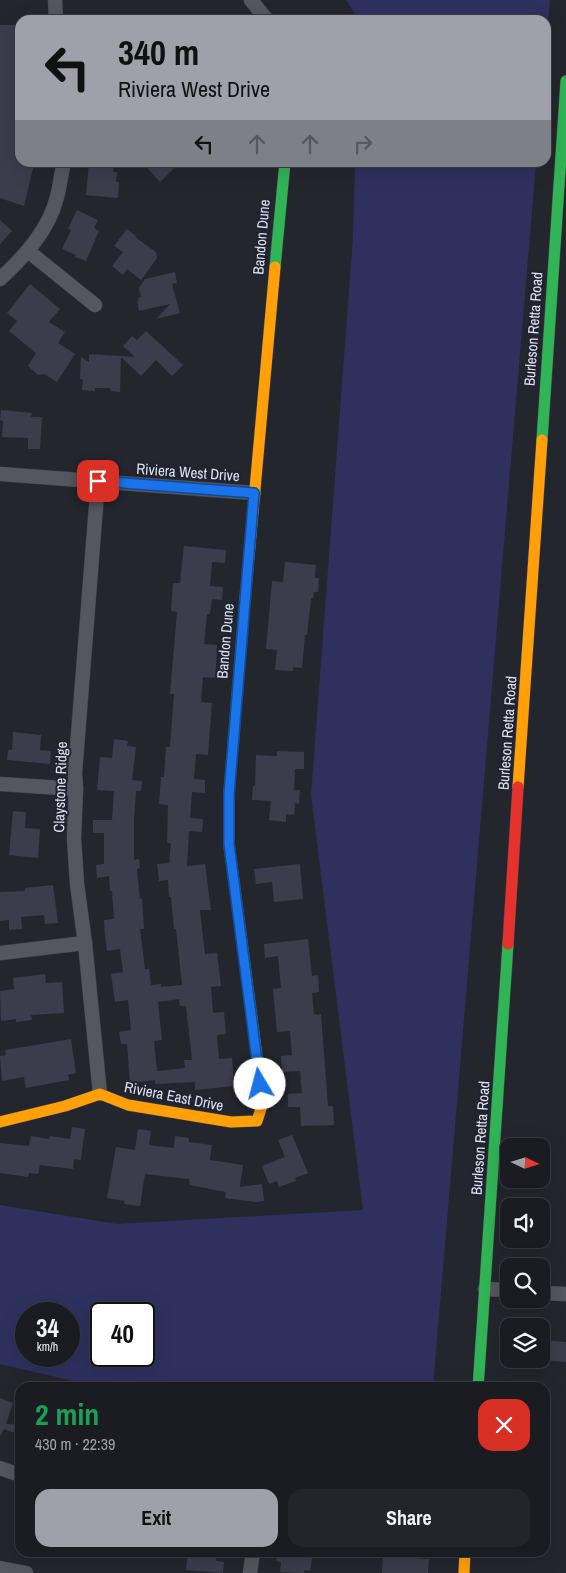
<!DOCTYPE html>
<meta charset="utf-8">
<style>
body{margin:0;font-family:"Archivo Narrow",sans-serif;background:#24252a;color:#f1f3f6;height:100vh;display:flex;flex-direction:column;font-size:19px;white-space:nowrap}
*{box-sizing:border-box;margin:0}
p{font-size:16px;color:#a0a1a5}
.icon{flex:none;width:28px;height:28px;fill:none;stroke:currentColor;stroke-width:2;stroke-linecap:round;stroke-linejoin:round}
.map{position:relative;flex:1;overflow:hidden}
.sheet{position:absolute;left:15px;top:1382px;width:535px;height:175px;display:flex;flex-direction:column;background:#1b1c22;border-radius:15px;box-shadow:0 5px 20px #0002,0 0 0 1px #393a40}
.sheet>*{flex:none}
.banner{position:absolute;left:15px;top:15px;width:536px;height:152px;border-radius:15px;box-shadow:0 5px 20px #0002,0 0 0 1px #393a40;background:#9ea0aa;color:#111;overflow:hidden}
.needle{width:32px;rotate:94deg}
.controls{position:absolute;left:500px;top:1138px;display:grid;gap:10px}
.controls a{display:grid;place-items:center;width:50px;height:50px;border-radius:10px;background:#1b1c22;box-shadow:0 5px 20px #0002,0 0 0 1px #393a40;font-size:25px}
.speed{position:absolute;left:15px;top:1302px;display:flex;gap:10px;font-size:25px;font-weight:700;text-align:center}
.speed>*{display:grid;place-content:center;width:65px;height:65px;border-radius:50%;background:#1b1c22;box-shadow:0 5px 20px #0002,0 0 0 1px #393a40;line-height:1}
.speed small{font-size:12px;font-weight:400}
.speed .limit{border:2px solid #111;border-radius:8px;background:#fff;color:#111}
.pin{position:absolute;display:grid;place-items:center;width:42px;height:42px;color:#fff;margin:-21px;border-radius:10px;box-shadow:0 2px 8px #0006}
.me{position:absolute;width:55px;margin:-28px;rotate:352deg;stroke-linejoin:round;filter:drop-shadow(0 0 4px #0008)}
.turn{display:flex;align-items:center;gap:18px;height:105px;padding:0 20px;font-size:22px}
.turn .icon{width:65px;height:65px;stroke-width:2.5}
.turn b{display:block;font-size:35px;line-height:42px}
.lanes{display:flex;align-items:center;height:48px;padding:0 20px;background:#0003;justify-content:center;gap:25px;direction:ltr}
.lanes .off{opacity:.35}
.round{display:grid;place-items:center;flex:none;width:52px;height:52px;border-radius:15px;background:#24252a}
.overview{display:flex;align-items:center;justify-content:space-between;height:85px;padding:0 20px}
h1{font-size:30px;font-weight:700;line-height:38px;color:#1e9e55}
.primary-button{display:flex;gap:10px;margin-top:auto;padding:10px 20px}
.primary-button a{flex:1;height:58px;border-radius:15px;background:#9ea0aa;color:#111;font-size:20px;font-weight:700;line-height:58px;text-align:center}
.primary-button a+a{background:#24252a;color:#f1f3f6}
.map>svg:first-child{display:block}
.green{fill:#2e315e;fill-rule:evenodd}
.building{fill:#3b3d4d;fill-rule:evenodd}
.lines{fill:none;stroke-linecap:round;stroke-linejoin:round}
.street-casing{stroke:#404249;stroke-width:15}
.fast-casing{stroke:#404249;stroke-width:12}
.slow-casing{stroke:#404249;stroke-width:12}
.jam-casing{stroke:#404249;stroke-width:12}
.street{stroke:#55575e;stroke-width:14}
.fast{stroke:#30b455;stroke-width:11}
.slow{stroke:#ff9f0a;stroke-width:11}
.jam{stroke:#e5322d;stroke-width:11}
.route-casing{stroke:#114b97;stroke-width:12}
.route{stroke:#1a73e8;stroke-width:9}
.labels{text-anchor:middle;dominant-baseline:central;stroke-width:4;stroke-linejoin:round;paint-order:stroke}
.street-label{font-size:15px;fill:#dfe1ec;stroke:#202332}
</style>
<div class="map">
<svg width="566" height="1573" viewBox="0 0 566 1573">
<rect width="100%" height="100%" fill="#24262e"/>
<g class="green">
<path d="M346 0H550L546 46V20H359Z"/>
<path d="M355 163H536L433 1387 103 1388 0 1364V1205L117 1224 363 1210 311 795 353 238ZM26 1314H69V1356H26ZM101 1314H144V1356H101Z"/>
</g>
<g class="building">
<path d="M0 25H20V39H18L20 84H17L18 111H20V162L34 164 24 206 0 198Z"/>
<path d="M89 162H112L114 164 113 172H117L116 182H119L118 198 86 195Z"/>
<path d="M142 162H180L160 182Z"/>
<path d="M77 210 98 220 94 228 99 231 86 261 75 257 76 255 62 249 71 230 68 229Z"/>
<path d="M0 220 12 231 0 244Z"/>
<path d="M127 229 136 236 135 237 156 252 157 258 141 280 127 269 123 275 112 266 123 252 114 246Z"/>
<path d="M175 272 177 283 172 284 180 313 156 319 170 304 139 311 137 301 139 300 138 298 141 297 139 288 145 279Z"/>
<path d="M30 284 60 309 49 322 65 332 58 343 75 354 57 382 44 374 38 375 28 366 36 353 9 331 17 321 7 313Z"/>
<path d="M146 331 183 365 172 376 156 360 141 376 121 357 120 392 111 391 109 388H95V391L82 390 83 379H80L81 357 89 362V354L135 357 123 346 132 336 137 340Z"/>
<path d="M1 410 32 413 31 417H42L40 449H28V438L2 437 3 421 0 420Z"/>
<path d="M184 546 226 550 225 563 212 562 210 586 223 587 222 600 212 599 210 614H207L204 644 217 645 216 665 215 678 203 677 201 702 212 703 209 741 208 755 196 754 194 779 205 780V793L192 792 190 818 203 819 202 832 189 831 187 866 205 864 211 910H200L205 954 217 953 221 986 211 987 213 1013 224 1012 226 1034 217 1035 219 1059 232 1058 234 1086 195 1090V1082L155 1084V1080L130 1083 127 1044H121L119 1032 131 1030 128 1000 115 1002 111 974 123 972 120 949 107 951 105 934 104 920 114 919 112 891H110L109 876 97 878 96 865 104 864V833H93V820H112L114 791 97 790 100 757 112 758 114 739 128 741 127 746 136 747 132 780 142 781 141 791H136L134 820V860L139 859 140 868 137 869 140 899H142L144 929H140L145 969H149L151 985 161 984V987L182 985 176 929H174L171 897H169L168 880 159 881 157 864 169 863 171 843H167L168 805 159 804 161 777H164L166 747H170L174 694H170L177 612 171 611 173 583H180ZM179 999 180 1006H186L192 1060H184L185 1068 157 1071 154 1041 162 1040 158 1002Z"/>
<path d="M285 562 316 565 315 578H319L318 592H314L313 598H311L307 635H305L302 668 293 667V671L275 670 277 650 266 649 272 581 283 582Z"/>
<path d="M13 732 41 735 40 750 51 751 50 764 7 760 8 750H12Z"/>
<path d="M277 751 304 752V769H295L294 790H300L299 804 295 803 294 815 286 814V822L269 820 271 801 252 800 253 786H255L256 755 277 756Z"/>
<path d="M13 811 26 812 25 828 40 829 38 858 9 855Z"/>
<path d="M300 864 303 899 274 902 272 882 256 884 254 869Z"/>
<path d="M53 885 58 923 45 924 44 915 21 917 22 929 9 930V920L0 921V892L25 891V888Z"/>
<path d="M308 939 312 976 318 975 319 992 312 993 314 1015 321 1014 328 1106H333L334 1125 301 1126 300 1107H288V1094L302 1093 300 1071 282 1072 281 1056 292 1055 290 1031 277 1032 273 989 281 988 278 956 265 958 264 944Z"/>
<path d="M45 974 46 983 62 982 64 1013 31 1015 32 1020 16 1022V1019L1 1021 0 991 14 989 13 978Z"/>
<path d="M71 1039 76 1073 68 1075 69 1080 26 1088 24 1077 2 1081 0 1056 6 1055 5 1050Z"/>
<path d="M72 1127 85 1129 81 1160 74 1159 73 1169 40 1165 38 1174 29 1173 28 1177 0 1173V1143L29 1146 31 1136 49 1139 50 1136 70 1139Z"/>
<path d="M138 1129 151 1131 149 1145 174 1148 175 1136 189 1138V1142L212 1145 210 1160 243 1165 240 1187 262 1184 264 1201 255 1202 225 1198 226 1192 190 1185 189 1179 145 1174 140 1206 124 1204 125 1201 107 1198 116 1147 135 1150Z"/>
<path d="M292 1135 308 1173 295 1178 296 1181 279 1187 277 1181 269 1184 262 1166 285 1157 278 1140Z"/>
<path d="M543 1340 566 1342V1362L541 1360Z"/>
<path d="M0 1398 13 1403 6 1424 20 1425V1435L4 1429 0 1436Z"/>
<path d="M188 1552H217L216 1561 224 1562 223 1573 186 1570Z"/>
<path d="M278 1552H313L310 1571 304 1570V1573L280 1572 281 1562 276 1561Z"/>
<path d="M383 1556 429 1559 428 1573H382Z"/>
</g>
<g class="lines">
<defs>
<g id="street">
<path d="M55 0 56 20"/>
<path d="M251 0 267 20"/>
<path d="M28 251 95 305"/>
<path d="M0 279C24 257 49 230 57 197 60 186 61 174 64 162"/>
<path d="M0 474 254 493"/>
<path d="M98 481 75 773 76 789 74 838 77 884 85 943 100 1094"/>
<path d="M0 784 76 789"/>
<path d="M0 953 85 943"/>
<path d="M485 1289 509 1290"/>
<path d="M541 1293 566 1294"/>
<path d="M0 1468 20 1475"/>
<path d="M0 1568 26 1573"/>
<path d="M250 1573 253 1552"/>
</g>
<g id="fast">
<path d="M275 267 285 162"/>
<path d="M542 440 566 81"/>
<path d="M245 600 229 794V844L262 1095"/>
<path d="M478 1388 508 944"/>
</g>
<g id="slow">
<path d="M245 600 275 267"/>
<path d="M518 787 542 440"/>
<path d="M0 1122 65 1106 100 1094 128 1105 231 1122 257 1121 263 1102 262 1095"/>
<path d="M464 1573 465 1552"/>
</g>
<path id="jam" d="M508 944 518 787"/>
</defs>
<use href="#street" class="street-casing"/>
<use href="#fast" class="fast-casing"/>
<use href="#slow" class="slow-casing"/>
<use href="#jam" class="jam-casing"/>
<use href="#street" class="street"/>
<use href="#fast" class="fast"/>
<use href="#slow" class="slow"/>
<use href="#jam" class="jam"/>
</g>
<g class="lines">
<defs>
<path id="route" d="M98 481 254 493 229 794V844L260 1084"/>
</defs>
<use href="#route" class="route-casing"/>
<use href="#route" class="route"/>
</g>
<g class="labels">
<g class="street-label">
<text transform="translate(261 237) rotate(-85)">Bandon Dune</text>
<text transform="translate(533 329) rotate(-86)">Burleson Retta Road</text>
<text transform="translate(188 472) rotate(4)">Riviera West Drive</text>
<text transform="translate(225 641) rotate(-85)">Bandon Dune</text>
<text transform="translate(507 733) rotate(-86)">Burleson Retta Road</text>
<text transform="translate(60 787) rotate(-88)">Claystone Ridge</text>
<text transform="translate(174 1096) rotate(11)">Riviera East Drive</text>
<text transform="translate(480 1138) rotate(-86)">Burleson Retta Road</text>
</g>
</g>
</svg>
<div class="controls">
<a><svg class="needle" viewBox="-14 -14 28 28"><path d="M0-13l5 13h-10z" fill="#e53935"/><path d="M0 13l5-13h-10z" fill="#a0a1a5"/></svg></a>
<a><svg class="icon" aria-label="sound" viewBox="0 0 24 24"><path d="M4 9h4l5-4v14l-5-4H4zM17 9q2 3 0 6"/></svg></a>
<a><svg class="icon" aria-label="search" viewBox="0 0 24 24"><circle cx="10" cy="10" r="6"/><path d="M15 15l6 6"/></svg></a>
<a><svg class="icon" aria-label="layers" viewBox="0 0 24 24"><path d="M12 4l9 5-9 5-9-5zM3 14l9 5 9-5"/></svg></a>
</div>
<div class="speed"><div>34<small>km/h</small></div><div class="limit">40</div></div>
<div class="pin" style="left:98px;top:481px;background:#d93025"><svg class="icon" aria-label="arrive" viewBox="0 0 24 24"><path d="M6 21V4h12l-3 4 3 4H6"/></svg></div>
<svg class="me" style="left:260px;top:1084px" viewBox="-20 -20 40 40"><circle r="19" fill="#fff"/><path d="M0-13L10 11 0 6-10 11z" fill="#1a73e8"/></svg>
<div class="banner">
<div class="turn"><svg class="icon" aria-label="left" viewBox="0 0 24 24"><path d="M17 20v-9H6M10 6l-5 5 5 5"/></svg><div><b>340 m</b>Riviera West Drive</div></div>
<div class="lanes"><svg class="icon" aria-label="left" viewBox="0 0 24 24"><path d="M17 20v-9H6M10 6l-5 5 5 5"/></svg><svg class="icon off" aria-label="ahead" viewBox="0 0 24 24"><path d="M12 20V5M6 11l6-6 6 6"/></svg><svg class="icon off" aria-label="ahead" viewBox="0 0 24 24"><path d="M12 20V5M6 11l6-6 6 6"/></svg><svg class="icon off" aria-label="right" viewBox="0 0 24 24"><path d="M7 20v-9h11M14 6l5 5-5 5"/></svg></div>
</div>
<section class="sheet">
<div class="overview"><div><h1>2 min</h1><p>430 m · 22:39</p></div><a class="round" style="background:#d93025;color:#fff"><svg class="icon" aria-label="close" viewBox="0 0 24 24"><path d="M6 6l12 12M18 6L6 18"/></svg></a></div>
<div class="primary-button"><a>Exit</a><a>Share</a></div>
</section>
</div>
